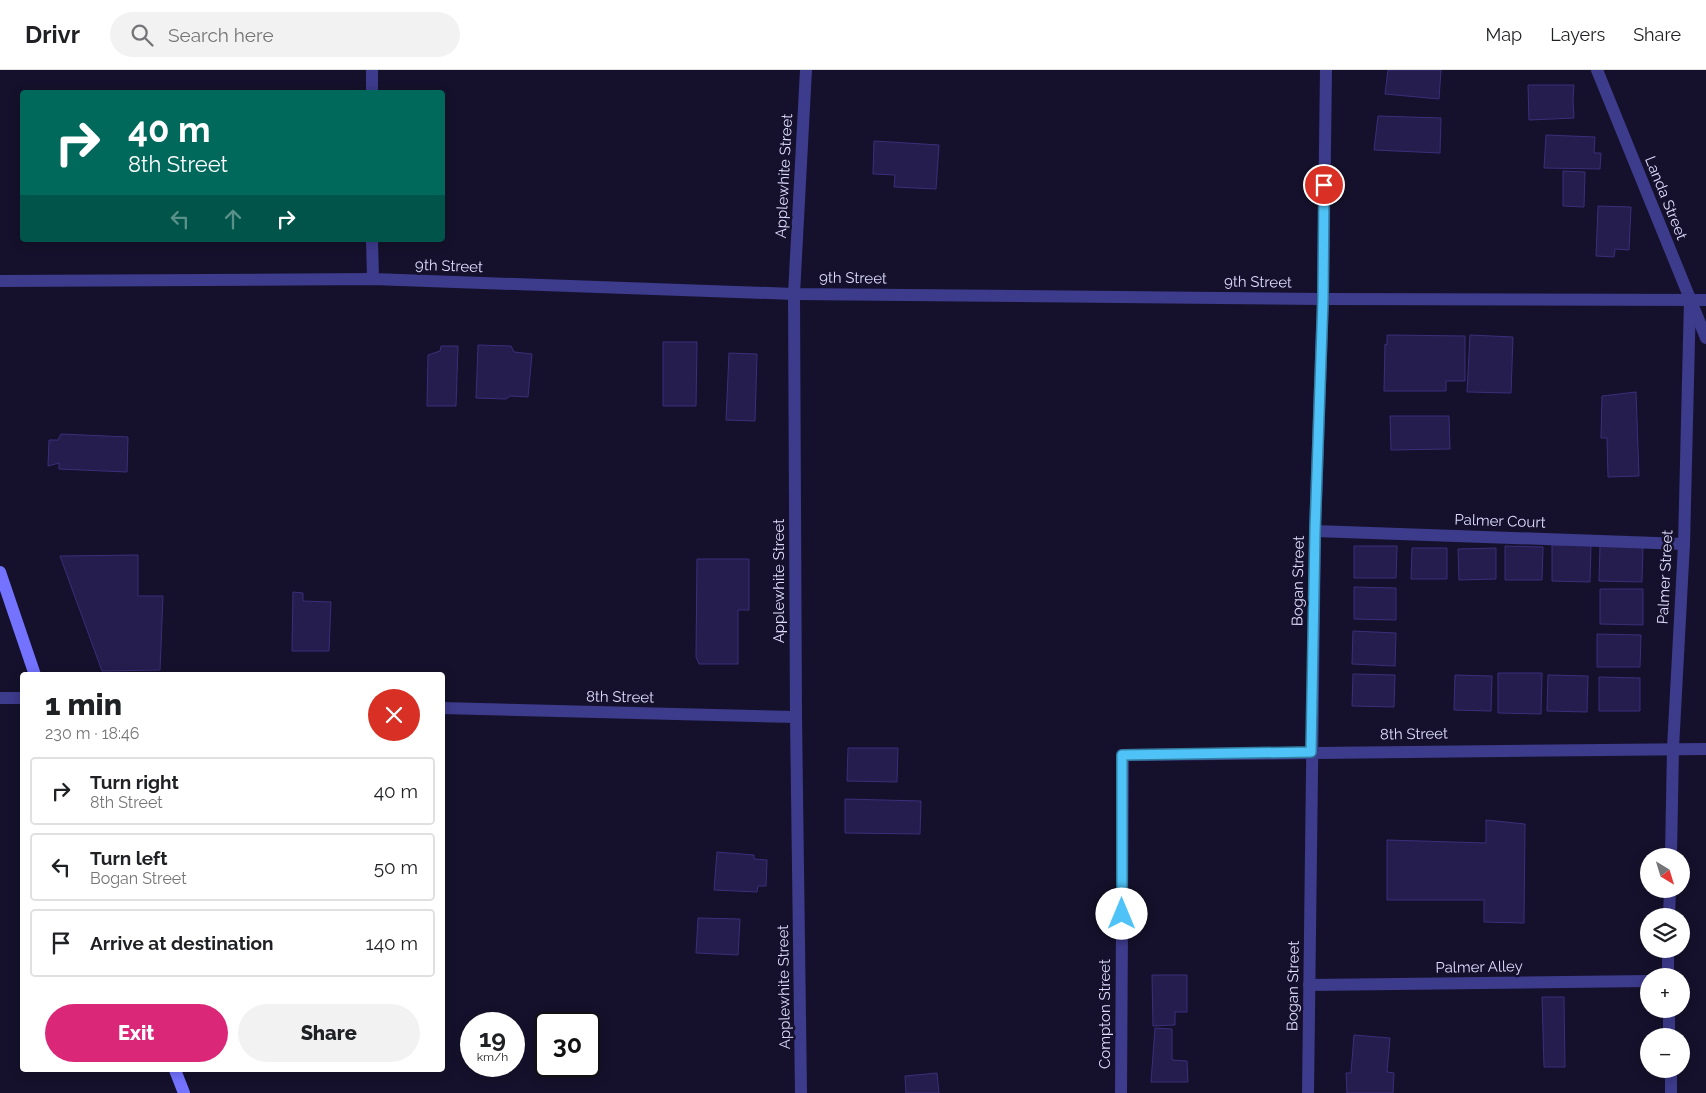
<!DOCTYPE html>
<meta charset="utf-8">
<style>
body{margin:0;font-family:Raleway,sans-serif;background:#f2f2f2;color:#202124;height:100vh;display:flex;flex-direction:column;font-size:19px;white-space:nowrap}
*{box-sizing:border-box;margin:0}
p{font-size:16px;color:#757577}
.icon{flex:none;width:28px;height:28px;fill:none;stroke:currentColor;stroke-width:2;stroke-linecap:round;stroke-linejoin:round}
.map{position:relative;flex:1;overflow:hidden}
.panel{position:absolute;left:20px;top:602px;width:425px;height:400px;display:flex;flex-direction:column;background:#fff;border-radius:5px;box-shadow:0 2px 12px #0003}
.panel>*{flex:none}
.hud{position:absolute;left:20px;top:20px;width:425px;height:152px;border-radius:5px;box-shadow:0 2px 12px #0003;background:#00695c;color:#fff;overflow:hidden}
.needle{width:32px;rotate:142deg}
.tools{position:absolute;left:1640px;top:778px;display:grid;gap:10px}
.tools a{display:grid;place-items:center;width:50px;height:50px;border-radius:50%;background:#fff;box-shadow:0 2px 12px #0003;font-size:25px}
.speed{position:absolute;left:460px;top:942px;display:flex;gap:10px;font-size:25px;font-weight:700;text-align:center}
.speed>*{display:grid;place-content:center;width:65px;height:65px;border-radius:50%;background:#fff;box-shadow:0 2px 12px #0003;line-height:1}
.speed small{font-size:12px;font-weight:400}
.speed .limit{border:2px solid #111;border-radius:8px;background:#fff;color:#111}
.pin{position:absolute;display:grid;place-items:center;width:42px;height:42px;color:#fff;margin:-21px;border:2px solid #fff;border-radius:50%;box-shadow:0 1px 5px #0007}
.me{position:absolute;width:55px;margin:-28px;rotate:0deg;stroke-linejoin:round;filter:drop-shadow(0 0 4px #0008)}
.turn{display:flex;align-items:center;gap:18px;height:105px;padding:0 25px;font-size:22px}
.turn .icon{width:65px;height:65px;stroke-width:2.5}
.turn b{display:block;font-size:35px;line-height:42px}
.lanes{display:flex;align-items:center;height:48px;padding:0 25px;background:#0003;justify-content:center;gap:25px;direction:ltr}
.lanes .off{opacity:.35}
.round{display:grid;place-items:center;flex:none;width:52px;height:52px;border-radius:26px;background:#f2f2f2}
.overview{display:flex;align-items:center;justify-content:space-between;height:85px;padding:0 25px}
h1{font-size:30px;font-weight:800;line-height:38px}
.button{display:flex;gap:10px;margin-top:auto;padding:10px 25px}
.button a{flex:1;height:58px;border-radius:30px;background:#db2777;color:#fff;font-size:20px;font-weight:800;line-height:58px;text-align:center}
.button a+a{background:#f2f2f2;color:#202124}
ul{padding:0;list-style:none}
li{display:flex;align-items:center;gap:15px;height:68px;margin:0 10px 8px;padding:0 15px;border:2px solid #e0e0e0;border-radius:5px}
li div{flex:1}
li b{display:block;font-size:19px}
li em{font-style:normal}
header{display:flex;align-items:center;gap:30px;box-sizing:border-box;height:70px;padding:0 25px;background:#fff;border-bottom:1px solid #e0e0e0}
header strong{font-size:24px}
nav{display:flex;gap:28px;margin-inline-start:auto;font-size:18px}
.search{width:350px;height:45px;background:#f2f2f2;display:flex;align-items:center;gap:12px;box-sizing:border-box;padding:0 18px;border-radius:28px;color:#757577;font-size:19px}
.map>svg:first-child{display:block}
.building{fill:#251d4e;stroke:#3b2e7a}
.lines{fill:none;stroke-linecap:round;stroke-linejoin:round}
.minor{stroke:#3d3b8c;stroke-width:12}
.secondary{stroke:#7373ff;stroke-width:12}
.route-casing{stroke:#337fa1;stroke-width:12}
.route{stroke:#4fc3f7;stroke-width:9}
.labels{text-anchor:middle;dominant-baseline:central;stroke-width:5;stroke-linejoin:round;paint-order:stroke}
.street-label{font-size:15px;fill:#dfdcff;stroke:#15112c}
</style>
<header>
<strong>Drivr</strong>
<div class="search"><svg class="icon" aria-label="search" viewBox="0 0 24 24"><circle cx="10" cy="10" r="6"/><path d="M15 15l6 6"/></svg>Search here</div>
<nav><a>Map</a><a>Layers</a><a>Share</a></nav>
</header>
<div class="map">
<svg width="1706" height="1023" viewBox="0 0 1706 1023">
<rect width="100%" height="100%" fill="#15112c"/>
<g class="building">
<path d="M1388 0H1441L1439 29 1385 24Z"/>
<path d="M1528 15H1574L1573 30 1574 48 1529 50Z"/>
<path d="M1378 46 1441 48 1440 83 1374 80Z"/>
<path d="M1546 65 1595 67 1594 83H1601L1600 99 1544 98Z"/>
<path d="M874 71 939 75 936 119 894 117 895 105 873 104Z"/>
<path d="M1563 101 1585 102 1584 137 1563 136Z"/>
<path d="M1598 136 1631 137 1629 180 1615 179 1614 187 1596 186Z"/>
<path d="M1387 265 1465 266V311H1446V321H1384L1385 274 1387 275Z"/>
<path d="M1470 265 1513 267 1511 323 1467 322Z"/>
<path d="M663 272H697L696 336H663Z"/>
<path d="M478 275 511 276 514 282 532 284 528 327 510 326 506 329 476 328Z"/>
<path d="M441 276H458L456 336H427L428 285 440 281Z"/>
<path d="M729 283 757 284 755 351 726 350Z"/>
<path d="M1636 322 1639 406 1608 407 1607 368H1601L1602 326Z"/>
<path d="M1390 346H1449L1450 379 1391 380Z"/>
<path d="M61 364 128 367 127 402 59 399V393L48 396 49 370H58Z"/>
<path d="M1552 475H1591L1590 512 1552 511Z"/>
<path d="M1354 476H1397L1396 508H1354Z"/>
<path d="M1505 476 1543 477 1542 510H1505Z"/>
<path d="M1600 476 1643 477 1642 512 1599 511Z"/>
<path d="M1412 478H1447V509H1411Z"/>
<path d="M1496 478V509L1459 510 1458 479Z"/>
<path d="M138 485V526H163L160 600 102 601 60 486Z"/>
<path d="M697 489H749V540H738V594H699L696 587Z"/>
<path d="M1354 517 1396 518V550L1354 549Z"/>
<path d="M1600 519H1643V555L1600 554Z"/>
<path d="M293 522 303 523V531L331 532 329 581H292Z"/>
<path d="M1353 561 1396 563 1395 596 1352 594Z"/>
<path d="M1597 564 1641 565 1640 597H1597Z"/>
<path d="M1498 603H1542L1541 644 1498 643Z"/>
<path d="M1353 604 1395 605 1394 637 1352 636Z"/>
<path d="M1455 605 1492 606 1491 641 1454 640Z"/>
<path d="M1548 605 1588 606 1587 642 1547 641Z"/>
<path d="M1599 607 1640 608V641H1599Z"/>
<path d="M848 678H898L897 712 847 711Z"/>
<path d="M845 729 921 731 920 764 845 763Z"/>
<path d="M1486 750 1525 754 1524 853 1484 852V830H1387V770L1486 773Z"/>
<path d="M717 782 754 785V789L767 790 766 816H758L757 822 714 820Z"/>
<path d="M698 848 740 849 738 885 696 883Z"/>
<path d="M1152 905H1187V942H1175V955L1153 956Z"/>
<path d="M1542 927H1564L1565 997H1544Z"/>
<path d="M1155 958 1172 959V990L1187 991 1188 1012H1151Z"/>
<path d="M1354 965 1390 968 1387 1002 1394 1003 1393 1023H1347L1346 1003H1351Z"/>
<path d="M937 1003 939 1023H906L905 1006Z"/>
</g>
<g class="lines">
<g class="minor">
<path d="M372 0V22"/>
<path d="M1597 0 1706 268"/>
<path d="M372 170 373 209"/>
<path d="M0 211 373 209 794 224 1323 229 1706 230"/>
<path d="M1315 461 1684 474"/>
<path d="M0 628H22"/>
<path d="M442 638 796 647"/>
<path d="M1671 786 1673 678 1684 474 1690 229"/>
<path d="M1669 846 1670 819"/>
<path d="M1668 906V879"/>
<path d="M1309 915 1649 911"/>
<path d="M1669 939V966"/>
<path d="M1671 999V1023"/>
<path d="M801 1023 796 647 794 224 806 0"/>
<path d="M1121 1023 1123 685 1706 679"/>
<path d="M1308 1023 1315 461 1323 229 1326 0"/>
</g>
<g class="secondary">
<path d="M0 502 35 605"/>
<path d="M175 1000 184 1023"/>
</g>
</g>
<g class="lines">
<defs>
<path id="route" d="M1122 844V685L1311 682 1315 461 1323 229 1324 115"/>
</defs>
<use href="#route" class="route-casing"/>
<use href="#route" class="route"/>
</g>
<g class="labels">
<g class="street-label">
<text transform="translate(784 106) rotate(-87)">Applewhite Street</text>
<text transform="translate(1666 128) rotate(68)">Landa Street</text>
<text transform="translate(449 196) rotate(2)">9th Street</text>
<text transform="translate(853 208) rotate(1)">9th Street</text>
<text transform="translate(1258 212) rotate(1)">9th Street</text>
<text transform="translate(1500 451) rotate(2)">Palmer Court</text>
<text transform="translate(1665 507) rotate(-87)">Palmer Street</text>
<text transform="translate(779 511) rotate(-90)">Applewhite Street</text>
<text transform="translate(1298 511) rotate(-89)">Bogan Street</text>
<text transform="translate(620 627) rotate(1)">8th Street</text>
<text transform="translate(1414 664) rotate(-1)">8th Street</text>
<text transform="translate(1479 897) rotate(-1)">Palmer Alley</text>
<text transform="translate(1293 916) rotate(-89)">Bogan Street</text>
<text transform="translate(784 917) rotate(-91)">Applewhite Street</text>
<text transform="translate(1105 944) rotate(-90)">Compton Street</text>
</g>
</g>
</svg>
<div class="tools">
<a><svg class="needle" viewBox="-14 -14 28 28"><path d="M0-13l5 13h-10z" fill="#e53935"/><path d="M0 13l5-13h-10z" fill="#757577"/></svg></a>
<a><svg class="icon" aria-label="layers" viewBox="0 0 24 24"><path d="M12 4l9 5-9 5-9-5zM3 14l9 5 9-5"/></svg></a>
<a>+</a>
<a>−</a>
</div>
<div class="speed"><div>19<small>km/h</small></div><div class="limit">30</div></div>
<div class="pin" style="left:1324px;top:115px;background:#d93025"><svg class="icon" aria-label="arrive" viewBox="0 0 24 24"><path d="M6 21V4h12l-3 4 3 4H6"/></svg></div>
<svg class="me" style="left:1122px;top:844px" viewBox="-20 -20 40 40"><circle r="19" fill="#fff"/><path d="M0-13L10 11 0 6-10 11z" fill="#4fc3f7"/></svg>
<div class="hud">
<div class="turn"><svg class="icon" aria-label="right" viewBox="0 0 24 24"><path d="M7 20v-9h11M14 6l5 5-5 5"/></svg><div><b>40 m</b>8th Street</div></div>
<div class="lanes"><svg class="icon off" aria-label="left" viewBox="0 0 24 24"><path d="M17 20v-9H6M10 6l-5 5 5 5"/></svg><svg class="icon off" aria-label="ahead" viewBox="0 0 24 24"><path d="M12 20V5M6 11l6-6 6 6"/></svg><svg class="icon" aria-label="right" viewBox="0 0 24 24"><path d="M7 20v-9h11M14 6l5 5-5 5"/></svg></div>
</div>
<section class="panel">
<div class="overview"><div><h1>1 min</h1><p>230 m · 18:46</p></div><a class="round" style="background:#d93025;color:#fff"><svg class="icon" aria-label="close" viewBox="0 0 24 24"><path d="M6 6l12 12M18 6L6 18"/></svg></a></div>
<ul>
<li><svg class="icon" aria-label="right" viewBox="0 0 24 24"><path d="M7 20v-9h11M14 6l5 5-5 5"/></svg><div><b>Turn right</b><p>8th Street</p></div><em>40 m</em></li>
<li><svg class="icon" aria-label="left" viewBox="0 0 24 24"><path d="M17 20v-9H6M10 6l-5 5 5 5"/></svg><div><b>Turn left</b><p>Bogan Street</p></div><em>50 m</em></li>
<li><svg class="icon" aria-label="arrive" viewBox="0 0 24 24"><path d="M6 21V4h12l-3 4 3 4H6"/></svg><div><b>Arrive at destination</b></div><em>140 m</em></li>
</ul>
<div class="button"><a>Exit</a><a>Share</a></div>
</section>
</div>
